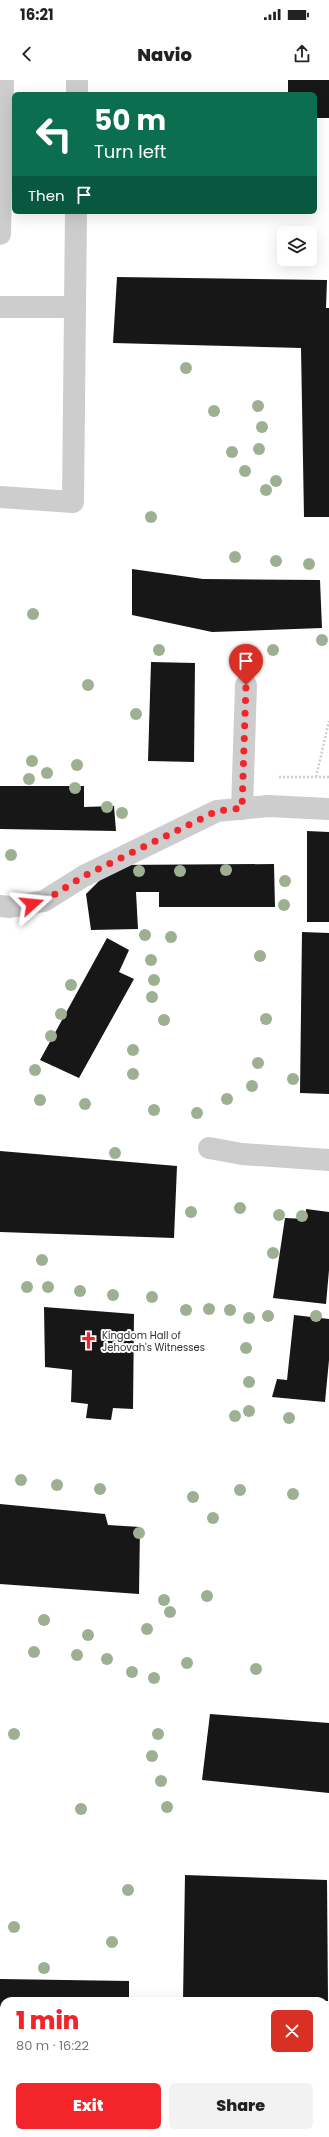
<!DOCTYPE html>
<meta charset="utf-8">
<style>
body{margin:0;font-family:Poppins,sans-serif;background:#f2f2f2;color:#222;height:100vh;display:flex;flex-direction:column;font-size:15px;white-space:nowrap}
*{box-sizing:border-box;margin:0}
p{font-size:13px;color:#767676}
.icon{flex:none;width:22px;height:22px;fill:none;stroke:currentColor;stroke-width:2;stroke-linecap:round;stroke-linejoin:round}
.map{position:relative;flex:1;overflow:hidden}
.side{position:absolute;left:0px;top:1917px;width:329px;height:140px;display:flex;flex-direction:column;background:#fff;border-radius:12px 12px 0 0;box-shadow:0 4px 16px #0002}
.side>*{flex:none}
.top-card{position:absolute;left:12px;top:12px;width:305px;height:122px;border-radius:6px;box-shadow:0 4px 16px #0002;background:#0b6e4f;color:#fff;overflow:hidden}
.controls{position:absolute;left:277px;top:146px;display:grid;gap:8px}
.controls a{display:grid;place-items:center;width:40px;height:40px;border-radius:6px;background:#fff;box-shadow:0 4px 16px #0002;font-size:20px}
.pin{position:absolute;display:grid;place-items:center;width:34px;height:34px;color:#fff;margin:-41px -17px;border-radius:50% 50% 50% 0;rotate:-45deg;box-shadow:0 0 4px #0007}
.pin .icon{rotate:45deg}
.me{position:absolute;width:44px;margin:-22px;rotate:72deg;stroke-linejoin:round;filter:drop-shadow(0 0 3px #0008)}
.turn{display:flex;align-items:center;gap:14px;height:84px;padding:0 16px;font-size:18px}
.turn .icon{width:52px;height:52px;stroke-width:2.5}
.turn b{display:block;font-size:28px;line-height:34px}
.then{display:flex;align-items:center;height:38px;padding:0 16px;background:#0003;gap:8px;font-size:15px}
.round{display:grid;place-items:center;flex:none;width:42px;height:42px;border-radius:6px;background:#f2f2f2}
.overview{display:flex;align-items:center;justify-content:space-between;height:68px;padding:0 16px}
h1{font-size:24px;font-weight:800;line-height:30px;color:#f2262a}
.cta{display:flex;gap:8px;margin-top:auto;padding:8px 16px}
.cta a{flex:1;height:46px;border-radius:6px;background:#f2262a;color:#fff;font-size:16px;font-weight:800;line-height:46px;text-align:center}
.cta a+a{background:#f2f2f2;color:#222}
.status{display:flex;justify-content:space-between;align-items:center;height:28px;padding:0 20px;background:#fff;direction:ltr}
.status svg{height:11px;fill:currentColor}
header{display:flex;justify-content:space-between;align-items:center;height:52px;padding:0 16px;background:#fff;font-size:18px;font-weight:800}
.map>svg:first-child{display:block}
.building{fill:#171717}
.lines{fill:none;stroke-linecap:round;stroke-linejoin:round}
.path{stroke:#cdcdcd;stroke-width:2.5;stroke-dasharray:2 2;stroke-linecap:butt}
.minor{stroke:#cdcdcd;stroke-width:22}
.tree{fill:#9eb092}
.route{stroke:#f2262a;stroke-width:7;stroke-dasharray:0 12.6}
.labels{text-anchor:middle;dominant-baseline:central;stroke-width:4;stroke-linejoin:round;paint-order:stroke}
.poi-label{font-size:10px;fill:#303030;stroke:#fff;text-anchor:start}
</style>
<div class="status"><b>16:21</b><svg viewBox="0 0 49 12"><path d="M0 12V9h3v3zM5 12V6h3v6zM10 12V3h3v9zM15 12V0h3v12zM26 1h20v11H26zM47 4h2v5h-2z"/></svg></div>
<header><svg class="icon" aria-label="back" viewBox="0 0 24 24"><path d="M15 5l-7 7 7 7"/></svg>Navio<svg class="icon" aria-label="share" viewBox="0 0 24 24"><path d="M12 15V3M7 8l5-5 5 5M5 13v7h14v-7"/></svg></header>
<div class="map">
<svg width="329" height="2057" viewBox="0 0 329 2057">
<rect width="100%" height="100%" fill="#fff"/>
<g class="building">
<path d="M288 0H329V38H315V14H288Z"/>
<path d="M117 197 327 200 326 228H329V437H304L301 268 113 263Z"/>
<path d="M132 489 203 499 320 500 322 548 212 552 132 535Z"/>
<path d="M151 582 195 583 194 682 148 681Z"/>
<path d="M0 706H84V727L114 726 116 751 0 749Z"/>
<path d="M307 751 329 752V842H307Z"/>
<path d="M274 784 275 827H159V812H136L138 849 91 850 86 814 115 785Z"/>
<path d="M302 852 329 853V1014L300 1013Z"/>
<path d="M107 858 129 870 119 892 134 899 79 998 40 980Z"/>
<path d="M0 1071 177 1086 174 1158 0 1152Z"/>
<path d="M306 1129 329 1132V1190L326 1224 273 1218 285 1138 306 1139Z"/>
<path d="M44 1227 134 1234 133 1329 113 1328 111 1340 86 1338 88 1324 71 1322 72 1290 45 1287Z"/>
<path d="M294 1235 329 1239V1280L325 1322 272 1317 277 1299 287 1300Z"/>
<path d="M0 1424 105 1434 108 1445 140 1447 139 1514 0 1504Z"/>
<path d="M210 1634 329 1643V1713L202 1700Z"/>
<path d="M185 1795 327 1800 328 1921H183Z"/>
<path d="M0 1899 129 1901V1921H4V2023H0Z"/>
</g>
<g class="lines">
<g class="path">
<path d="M279 697H329"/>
<path d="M316 697 329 641"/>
</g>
<g class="minor">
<path d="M77 14V0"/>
<path d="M0 154 3 0"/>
<path d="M0 227H75L73 422 0 417"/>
<path d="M75 227 76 132"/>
<path d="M242 729 246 605"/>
<path d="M0 826 10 827 44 821 84 796 217 731 268 726 329 729"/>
<path d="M209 1068 242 1074 329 1080"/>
</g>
</g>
<g class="tree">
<circle cx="186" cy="288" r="6"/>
<circle cx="258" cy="326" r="6"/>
<circle cx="214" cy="331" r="6"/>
<circle cx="262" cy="347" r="6"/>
<circle cx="259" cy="369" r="6"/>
<circle cx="232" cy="372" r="6"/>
<circle cx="245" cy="391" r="6"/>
<circle cx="276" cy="401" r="6"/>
<circle cx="266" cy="410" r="6"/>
<circle cx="151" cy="437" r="6"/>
<circle cx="235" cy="477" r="6"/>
<circle cx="276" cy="481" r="6"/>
<circle cx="309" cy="484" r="6"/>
<circle cx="33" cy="534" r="6"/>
<circle cx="322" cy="560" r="6"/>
<circle cx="159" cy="570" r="6"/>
<circle cx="273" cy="570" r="6"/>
<circle cx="88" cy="605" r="6"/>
<circle cx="136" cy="634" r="6"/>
<circle cx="32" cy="681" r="6"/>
<circle cx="77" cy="685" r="6"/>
<circle cx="47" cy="693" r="6"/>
<circle cx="29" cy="699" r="6"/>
<circle cx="75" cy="708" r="6"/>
<circle cx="107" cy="727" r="6"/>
<circle cx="122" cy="733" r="6"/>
<circle cx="11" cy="775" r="6"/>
<circle cx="226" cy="790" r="6"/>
<circle cx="139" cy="791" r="6"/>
<circle cx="180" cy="791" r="6"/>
<circle cx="285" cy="801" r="6"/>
<circle cx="284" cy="825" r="6"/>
<circle cx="145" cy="855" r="6"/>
<circle cx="171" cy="857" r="6"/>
<circle cx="260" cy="876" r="6"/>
<circle cx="151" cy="880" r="6"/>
<circle cx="154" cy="900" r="6"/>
<circle cx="71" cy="905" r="6"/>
<circle cx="152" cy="917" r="6"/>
<circle cx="61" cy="934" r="6"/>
<circle cx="266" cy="939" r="6"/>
<circle cx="164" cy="940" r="6"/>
<circle cx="51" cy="956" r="6"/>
<circle cx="133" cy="970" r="6"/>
<circle cx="258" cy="983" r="6"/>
<circle cx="35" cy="990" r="6"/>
<circle cx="133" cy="994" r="6"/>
<circle cx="293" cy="999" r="6"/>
<circle cx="252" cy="1006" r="6"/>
<circle cx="227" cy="1019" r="6"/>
<circle cx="40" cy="1020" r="6"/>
<circle cx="85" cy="1024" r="6"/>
<circle cx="154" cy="1030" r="6"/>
<circle cx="197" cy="1033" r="6"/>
<circle cx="115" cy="1073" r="6"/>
<circle cx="240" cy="1128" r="6"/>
<circle cx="191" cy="1132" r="6"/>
<circle cx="279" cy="1135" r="6"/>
<circle cx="302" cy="1136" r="6"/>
<circle cx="273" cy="1173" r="6"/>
<circle cx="42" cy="1180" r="6"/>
<circle cx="27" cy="1207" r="6"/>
<circle cx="48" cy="1207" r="6"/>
<circle cx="80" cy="1211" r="6"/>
<circle cx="113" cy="1215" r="6"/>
<circle cx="152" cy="1217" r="6"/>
<circle cx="209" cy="1229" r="6"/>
<circle cx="186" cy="1230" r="6"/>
<circle cx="230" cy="1230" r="6"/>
<circle cx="268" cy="1236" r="6"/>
<circle cx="316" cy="1236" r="6"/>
<circle cx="249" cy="1238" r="6"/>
<circle cx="246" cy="1268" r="6"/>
<circle cx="249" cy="1302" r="6"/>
<circle cx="249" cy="1331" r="6"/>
<circle cx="235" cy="1336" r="6"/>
<circle cx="289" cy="1338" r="6"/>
<circle cx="21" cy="1400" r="6"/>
<circle cx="57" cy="1405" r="6"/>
<circle cx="100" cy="1409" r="6"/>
<circle cx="240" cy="1410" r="6"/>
<circle cx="293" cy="1414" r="6"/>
<circle cx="193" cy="1417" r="6"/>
<circle cx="213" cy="1438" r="6"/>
<circle cx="139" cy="1453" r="6"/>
<circle cx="207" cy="1516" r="6"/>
<circle cx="164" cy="1520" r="6"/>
<circle cx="170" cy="1532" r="6"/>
<circle cx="44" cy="1540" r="6"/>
<circle cx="147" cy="1549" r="6"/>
<circle cx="88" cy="1555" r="6"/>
<circle cx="34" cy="1572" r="6"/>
<circle cx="77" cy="1575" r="6"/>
<circle cx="107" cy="1579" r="6"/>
<circle cx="187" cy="1583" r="6"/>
<circle cx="256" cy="1589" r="6"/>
<circle cx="132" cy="1592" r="6"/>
<circle cx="154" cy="1598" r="6"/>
<circle cx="14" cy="1654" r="6"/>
<circle cx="158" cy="1654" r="6"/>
<circle cx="152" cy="1676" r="6"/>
<circle cx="161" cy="1701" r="6"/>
<circle cx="167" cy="1727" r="6"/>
<circle cx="81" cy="1729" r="6"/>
<circle cx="128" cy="1810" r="6"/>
<circle cx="14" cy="1847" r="6"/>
<circle cx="112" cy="1862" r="6"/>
<circle cx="44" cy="1888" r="6"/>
</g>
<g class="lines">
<path class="route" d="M32 824 44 821 84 796 217 731 242 728 246 605"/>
</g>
<defs>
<symbol id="church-bare" viewBox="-9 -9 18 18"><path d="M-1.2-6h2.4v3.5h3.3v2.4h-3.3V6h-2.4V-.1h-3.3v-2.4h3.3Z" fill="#f2262a" stroke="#fff" stroke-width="2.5" paint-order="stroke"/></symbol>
</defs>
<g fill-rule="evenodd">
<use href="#church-bare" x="76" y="1248" width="25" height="25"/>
</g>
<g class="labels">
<g class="poi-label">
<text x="102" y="1255">Kingdom Hall of<tspan x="102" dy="12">Jehovah's Witnesses</tspan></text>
</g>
</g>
</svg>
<div class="controls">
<a><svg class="icon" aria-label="layers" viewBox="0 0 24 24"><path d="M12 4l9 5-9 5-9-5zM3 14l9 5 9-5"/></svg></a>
</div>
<div class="pin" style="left:246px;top:605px;background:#d93025"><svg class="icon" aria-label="arrive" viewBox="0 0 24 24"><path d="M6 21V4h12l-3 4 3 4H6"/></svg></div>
<svg class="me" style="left:32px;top:824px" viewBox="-20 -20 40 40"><path d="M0-17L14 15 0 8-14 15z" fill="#f2262a" stroke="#fff" stroke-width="4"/></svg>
<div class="top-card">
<div class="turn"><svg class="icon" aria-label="left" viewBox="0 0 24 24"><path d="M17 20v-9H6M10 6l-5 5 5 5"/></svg><div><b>50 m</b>Turn left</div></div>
<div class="then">Then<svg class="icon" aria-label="arrive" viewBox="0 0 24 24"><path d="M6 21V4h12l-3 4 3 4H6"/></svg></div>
</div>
<section class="side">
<div class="overview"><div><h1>1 min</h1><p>80 m · 16:22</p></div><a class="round" style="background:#d93025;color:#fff"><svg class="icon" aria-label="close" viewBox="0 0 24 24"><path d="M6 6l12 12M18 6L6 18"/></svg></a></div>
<div class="cta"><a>Exit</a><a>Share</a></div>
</section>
</div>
